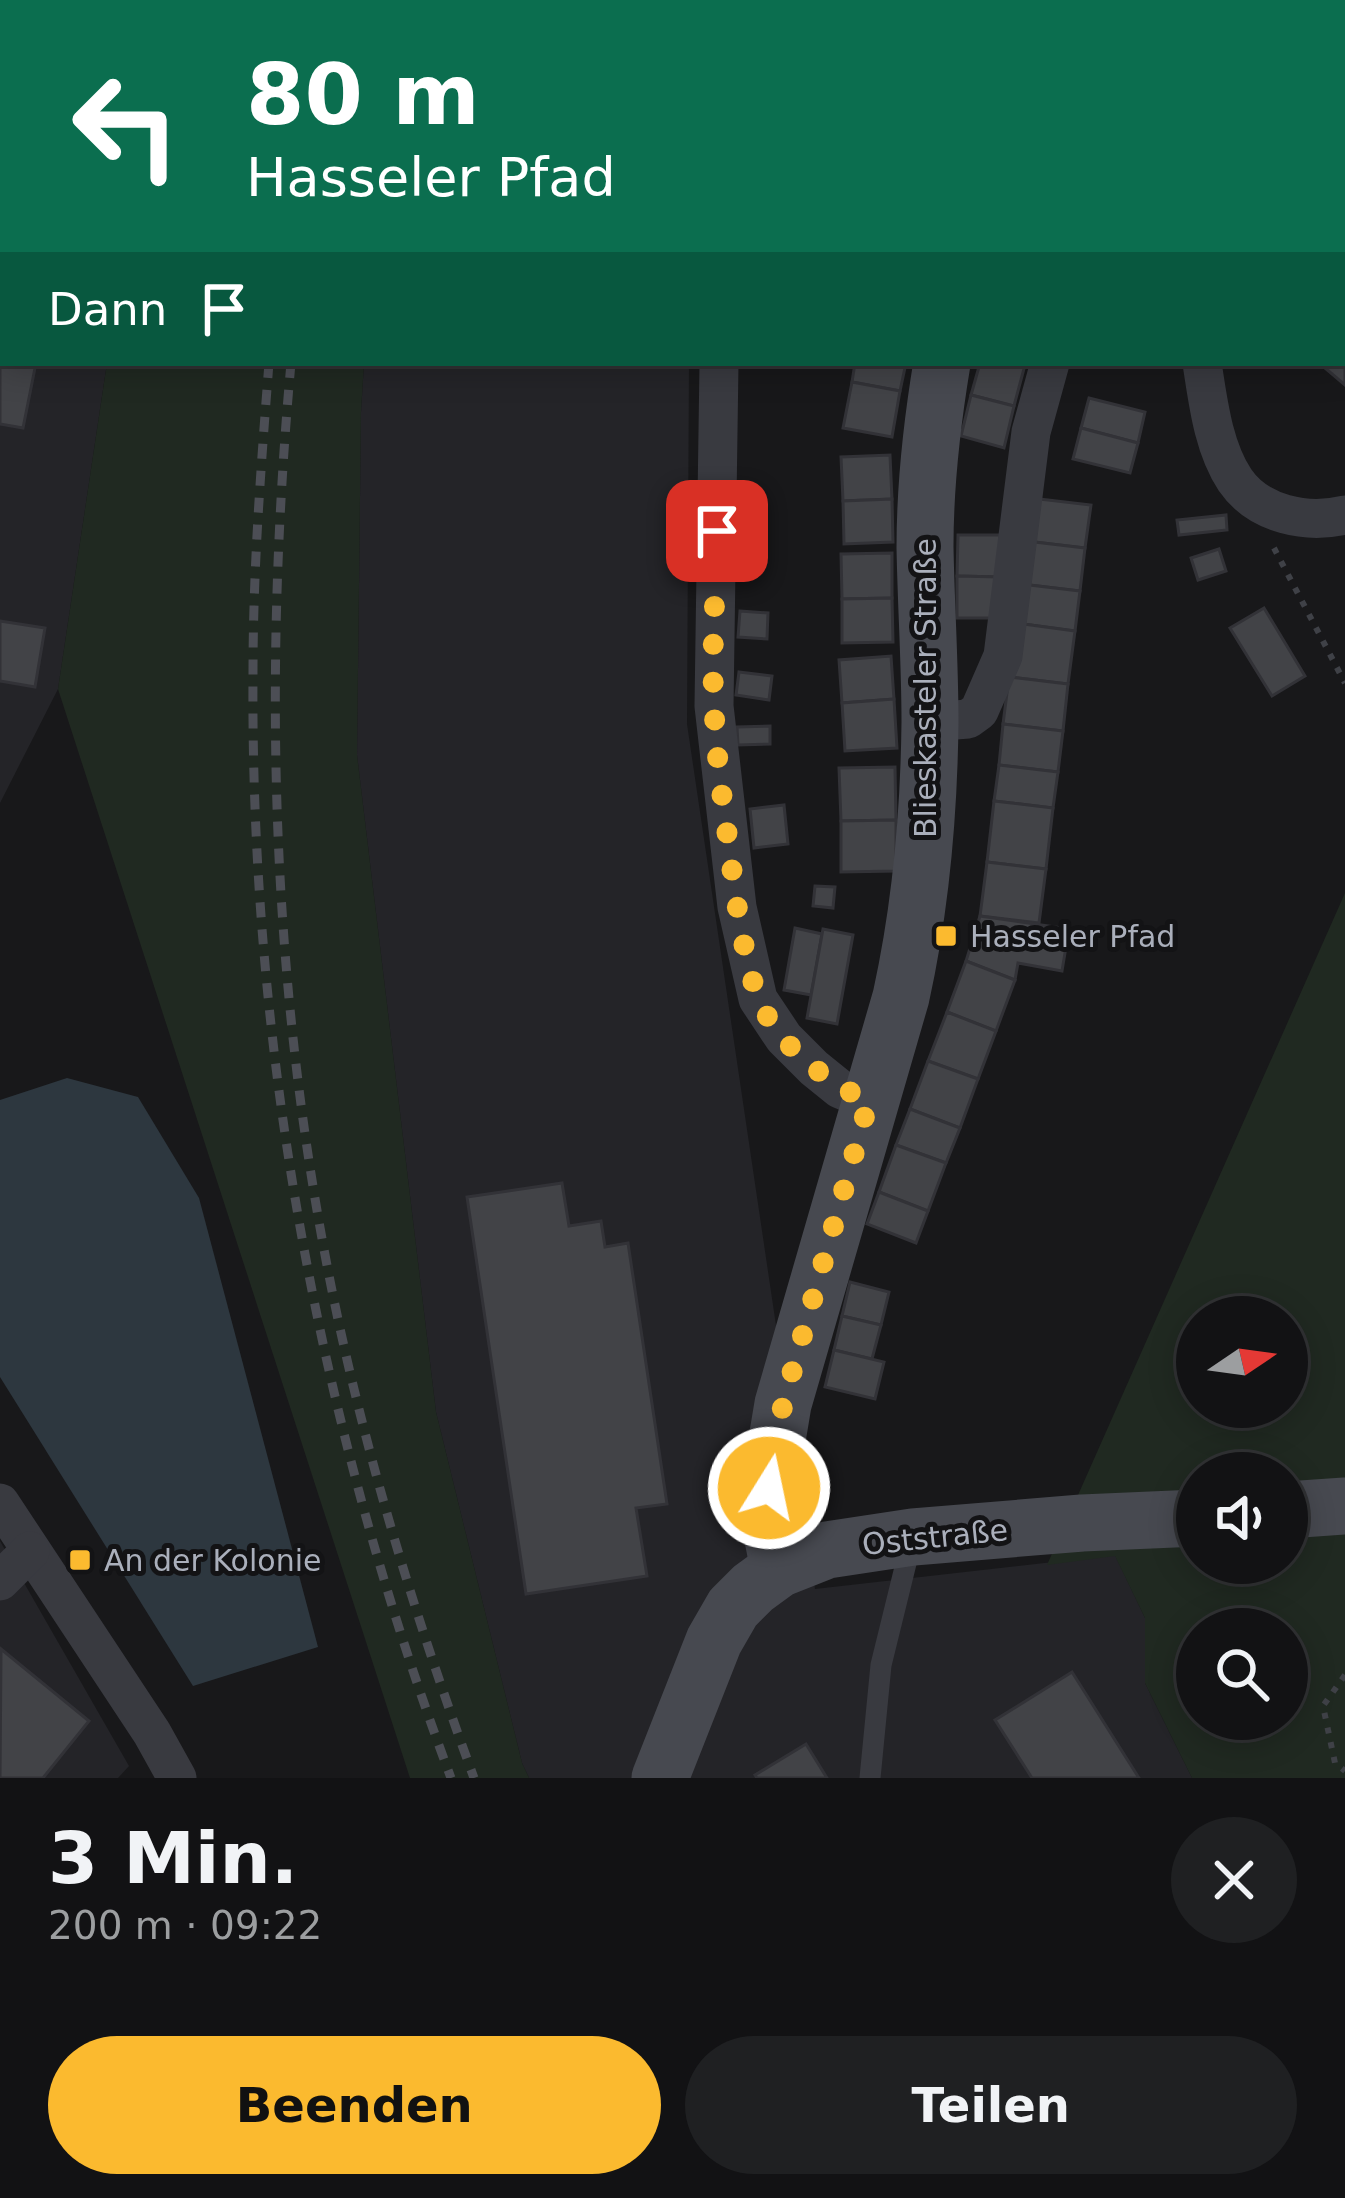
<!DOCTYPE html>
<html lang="de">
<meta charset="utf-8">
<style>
body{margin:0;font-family:"DejaVu Sans",sans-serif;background:#1f2022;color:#f1f3f6;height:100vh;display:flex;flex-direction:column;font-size:45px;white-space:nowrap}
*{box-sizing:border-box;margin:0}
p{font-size:39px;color:#9c9ea0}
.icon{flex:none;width:66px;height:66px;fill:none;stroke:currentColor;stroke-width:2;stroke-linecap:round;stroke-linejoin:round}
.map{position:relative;height:1778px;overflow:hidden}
.sheet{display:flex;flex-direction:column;background:#121214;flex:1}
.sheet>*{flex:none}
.hud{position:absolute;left:0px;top:0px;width:1347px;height:366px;box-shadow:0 6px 30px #0003,0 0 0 3px #313234;background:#0b6e4f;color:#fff;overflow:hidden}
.needle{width:78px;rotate:77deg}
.tools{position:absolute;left:1176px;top:1296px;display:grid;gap:24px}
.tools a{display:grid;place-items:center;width:132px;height:132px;border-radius:50%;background:#121214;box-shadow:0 6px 30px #0003,0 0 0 3px #313234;font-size:60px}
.pin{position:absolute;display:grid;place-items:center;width:102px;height:102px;color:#fff;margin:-51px;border-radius:24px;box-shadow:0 6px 18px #0006}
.me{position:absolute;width:132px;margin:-66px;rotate:10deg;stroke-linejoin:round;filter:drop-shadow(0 0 9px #0008)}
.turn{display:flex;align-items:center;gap:42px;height:252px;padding:0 48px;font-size:54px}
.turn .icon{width:156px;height:156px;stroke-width:2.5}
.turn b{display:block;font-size:84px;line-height:102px}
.then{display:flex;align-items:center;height:114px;padding:0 48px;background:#0003;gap:24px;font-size:45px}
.round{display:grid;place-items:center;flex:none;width:126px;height:126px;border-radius:63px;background:#1f2022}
.summary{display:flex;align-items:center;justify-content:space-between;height:204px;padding:0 48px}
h1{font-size:72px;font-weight:800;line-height:90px}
.primary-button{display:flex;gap:24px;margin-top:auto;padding:24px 48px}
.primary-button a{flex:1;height:138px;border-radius:72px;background:#fbba2f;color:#111;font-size:48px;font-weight:800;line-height:138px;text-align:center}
.primary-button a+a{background:#1f2022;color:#f1f3f6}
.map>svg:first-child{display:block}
.built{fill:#242428}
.green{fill:#202921;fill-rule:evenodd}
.water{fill:#2d373f}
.building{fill:#424347;stroke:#323237;stroke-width:3}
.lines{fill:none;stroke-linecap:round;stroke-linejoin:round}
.path{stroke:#3f4147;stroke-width:6;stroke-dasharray:6 9;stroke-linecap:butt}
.lane{stroke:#393a40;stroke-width:21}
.street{stroke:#393a40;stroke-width:39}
.secondary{stroke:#474950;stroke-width:57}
.rail{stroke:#4c4e55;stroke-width:9;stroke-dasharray:15 12;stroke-linecap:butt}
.route{stroke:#fbba2f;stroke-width:21;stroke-dasharray:0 37.8}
.poi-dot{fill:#fbba2f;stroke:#131315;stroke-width:4.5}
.labels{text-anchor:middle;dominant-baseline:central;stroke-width:10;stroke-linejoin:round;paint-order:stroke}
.street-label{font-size:30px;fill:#aaafbb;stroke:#131315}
.poi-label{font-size:30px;fill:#aaafbb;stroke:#131315;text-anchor:start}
</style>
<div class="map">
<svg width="1345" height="1778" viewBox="0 0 1345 1778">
<rect width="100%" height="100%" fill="#18181a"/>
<g class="built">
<path d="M0 110 3 111V363H107L58 689 0 803Z"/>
<path d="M364 363H689L687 724 815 1589 1115 1555 1145 1618V1683L1192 1778H529L522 1763 436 1412 357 755 361 412Z"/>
<path d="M0 1541 129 1766 118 1778H0Z"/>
</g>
<g class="green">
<path d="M107 363H364L361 412 357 755 436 1412 522 1763 529 1778H410L58 689Z"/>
<path d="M1345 893V1778H1192L1145 1683V1618L1115 1556 1047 1565ZM1197 1317H1287V1407H1197ZM1197 1473H1287V1563H1197ZM1197 1629H1287V1719H1197Z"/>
</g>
<path class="water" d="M67 1078 138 1097 199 1198 318 1647 193 1686 0 1377V1100Z"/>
<g class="building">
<path d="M1125 0H1200L1199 3H1124Z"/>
<path d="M0 305 3 306V363H36L23 428 0 424Z"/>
<path d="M1345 343V385L1325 368 1329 363H1344Z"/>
<path d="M855 363H906L900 391 852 382Z"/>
<path d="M980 363 1025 365 1014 406 971 395Z"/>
<path d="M852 382 900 391 892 437 843 428Z"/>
<path d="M971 395 1014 406 1004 448 961 436Z"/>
<path d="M1089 398 1145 412 1138 443 1081 428Z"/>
<path d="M1081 428 1138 443 1130 473 1073 459Z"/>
<path d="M890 455 892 499 843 501 841 457Z"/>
<path d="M1031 498 1091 505 1085 548 1026 541Z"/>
<path d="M892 499 893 542 844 544 843 501Z"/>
<path d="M1226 515 1227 530 1179 535 1177 520Z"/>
<path d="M958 535H1000V577L957 576Z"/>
<path d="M1026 541 1085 548 1080 591 1021 584Z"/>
<path d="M1219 549 1226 571 1198 580 1191 558Z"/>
<path d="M892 553V598L842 599 841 554Z"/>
<path d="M957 576 1000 577 999 618H957Z"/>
<path d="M1021 584 1080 591 1075 631 1016 623Z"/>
<path d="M892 598 893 642 842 643V599Z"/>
<path d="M1264 608 1305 676 1272 696 1230 628Z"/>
<path d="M740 611 768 613 767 639 738 637Z"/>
<path d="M0 621 45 628 35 687 0 681Z"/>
<path d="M1016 623 1075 631 1068 684 1009 677Z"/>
<path d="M891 656 894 699 842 703 839 660Z"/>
<path d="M739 672 772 676 769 700 736 695Z"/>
<path d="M1009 677 1068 684 1063 731 1003 724Z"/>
<path d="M894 699 897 748 845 751 842 703Z"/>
<path d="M1003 724 1063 731 1058 772 999 765Z"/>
<path d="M770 726V744L738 745 737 727Z"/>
<path d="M999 765 1058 772 1053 808 994 801Z"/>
<path d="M895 767 896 820 841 821 839 768Z"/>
<path d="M994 801 1053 808 1046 869 987 862Z"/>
<path d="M784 805 788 844 754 848 750 809Z"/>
<path d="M896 820V871L841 872V821Z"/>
<path d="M987 862 1046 869 1039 923 980 916Z"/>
<path d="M815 886 835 887 833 908 813 906Z"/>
<path d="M980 916 1069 929 1062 971 1018 963 1015 980 966 961Z"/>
<path d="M795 928 822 934 811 995 784 990Z"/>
<path d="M823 929 853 935 837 1024 807 1018Z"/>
<path d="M966 961 1015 980 996 1031 947 1012Z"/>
<path d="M947 1012 996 1031 978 1079 928 1061Z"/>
<path d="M928 1061 978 1079 960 1128 910 1109Z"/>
<path d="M910 1109 960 1128 946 1163 896 1145Z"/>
<path d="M896 1145 946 1163 928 1211 879 1192Z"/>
<path d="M562 1183 569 1226 601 1221 605 1247 628 1243 667 1504 636 1508 647 1576 526 1594 467 1197Z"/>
<path d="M879 1192 928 1211 916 1243 867 1224Z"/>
<path d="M850 1282 889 1292 881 1325 842 1316Z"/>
<path d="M842 1316 881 1325 872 1359 834 1350Z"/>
<path d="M834 1350 884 1362 875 1399 825 1387Z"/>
<path d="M1 1649 89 1721 43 1778H0Z"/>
<path d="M1072 1672 1139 1778H1032L995 1720Z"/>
<path d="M806 1744 827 1778H757L755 1775Z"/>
</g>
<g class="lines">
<g class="path">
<path d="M1274 548 1345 683"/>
<path d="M1345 1675 1323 1706 1335 1763 1345 1771"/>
</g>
<g class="lane">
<path d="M587 3 588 0"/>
<path d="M870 1778 881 1665 911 1543"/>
</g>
<g class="street">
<path d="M641 0V3"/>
<path d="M1222 3 1223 0"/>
<path d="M719 363 714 706 737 907 758 999 784 1038 814 1068 840 1089 869 1101"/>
<path d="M1202 363C1208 401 1213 447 1235 480 1259 515 1307 524 1345 515"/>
<path d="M930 722 968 719 979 711 1003 656 1031 432 1050 363"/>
<path d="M0 1503 152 1733 177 1778"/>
<path d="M0 1581 30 1551"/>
</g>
<g class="secondary">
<path d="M1085 3 1087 0"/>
<path d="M1287 1510 1345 1506"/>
<path d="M779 1569 770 1524 769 1488 783 1404 901 997C921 906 929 815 930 722 930 663 926 605 925 547 925 485 932 423 942 363"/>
<path d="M660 1778 714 1641 733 1608 753 1588 779 1569 827 1550 913 1537 1082 1523 1197 1518"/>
</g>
<g class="rail">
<path d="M310 3 311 0"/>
<path d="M331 3 332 0"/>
<path d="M269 363C261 466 253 569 253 672 250 1049 319 1426 451 1778"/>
<path d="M291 363C260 706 272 1053 354 1389 386 1521 427 1650 474 1778"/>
</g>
</g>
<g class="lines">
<path class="route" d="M717 531C716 589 711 648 714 706 716 761 725 816 732 870 737 908 745 962 758 997 775 1042 826 1083 869 1101L783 1404 769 1488"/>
</g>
<g class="poi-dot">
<rect x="934" y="924" width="24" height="24" rx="6"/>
<rect x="68" y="1548" width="24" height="24" rx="6"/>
</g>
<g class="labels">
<g class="street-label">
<text transform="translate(925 688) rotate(-90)">Blieskasteler Straße</text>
<text transform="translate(935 1537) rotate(-6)">Oststraße</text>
</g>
<g class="poi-label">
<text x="970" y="936">Hasseler Pfad</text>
<text x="104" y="1560">An der Kolonie</text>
</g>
</g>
</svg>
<div class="tools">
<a><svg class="needle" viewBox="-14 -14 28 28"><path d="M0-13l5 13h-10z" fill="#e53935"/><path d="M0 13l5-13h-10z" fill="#9c9ea0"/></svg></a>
<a><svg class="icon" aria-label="sound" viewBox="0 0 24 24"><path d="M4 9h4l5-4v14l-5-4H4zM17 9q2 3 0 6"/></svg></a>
<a><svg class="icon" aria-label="search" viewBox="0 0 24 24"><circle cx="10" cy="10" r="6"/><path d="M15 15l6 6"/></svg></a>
</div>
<div class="pin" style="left:717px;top:531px;background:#d93025"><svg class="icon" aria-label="arrive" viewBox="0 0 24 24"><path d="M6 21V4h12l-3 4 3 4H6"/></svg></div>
<svg class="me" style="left:769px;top:1488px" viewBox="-20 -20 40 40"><circle r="17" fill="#fbba2f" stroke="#fff" stroke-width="3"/><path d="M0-11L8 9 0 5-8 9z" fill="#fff"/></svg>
<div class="hud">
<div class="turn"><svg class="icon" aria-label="left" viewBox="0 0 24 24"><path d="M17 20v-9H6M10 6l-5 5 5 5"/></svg><div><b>80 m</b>Hasseler Pfad</div></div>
<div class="then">Dann<svg class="icon" aria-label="arrive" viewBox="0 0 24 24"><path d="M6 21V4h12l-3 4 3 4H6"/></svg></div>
</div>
</div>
<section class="sheet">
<div class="summary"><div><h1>3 Min.</h1><p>200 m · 09:22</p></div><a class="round"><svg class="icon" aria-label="close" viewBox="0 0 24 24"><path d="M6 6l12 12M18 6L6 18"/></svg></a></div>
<div class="primary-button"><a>Beenden</a><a>Teilen</a></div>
</section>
